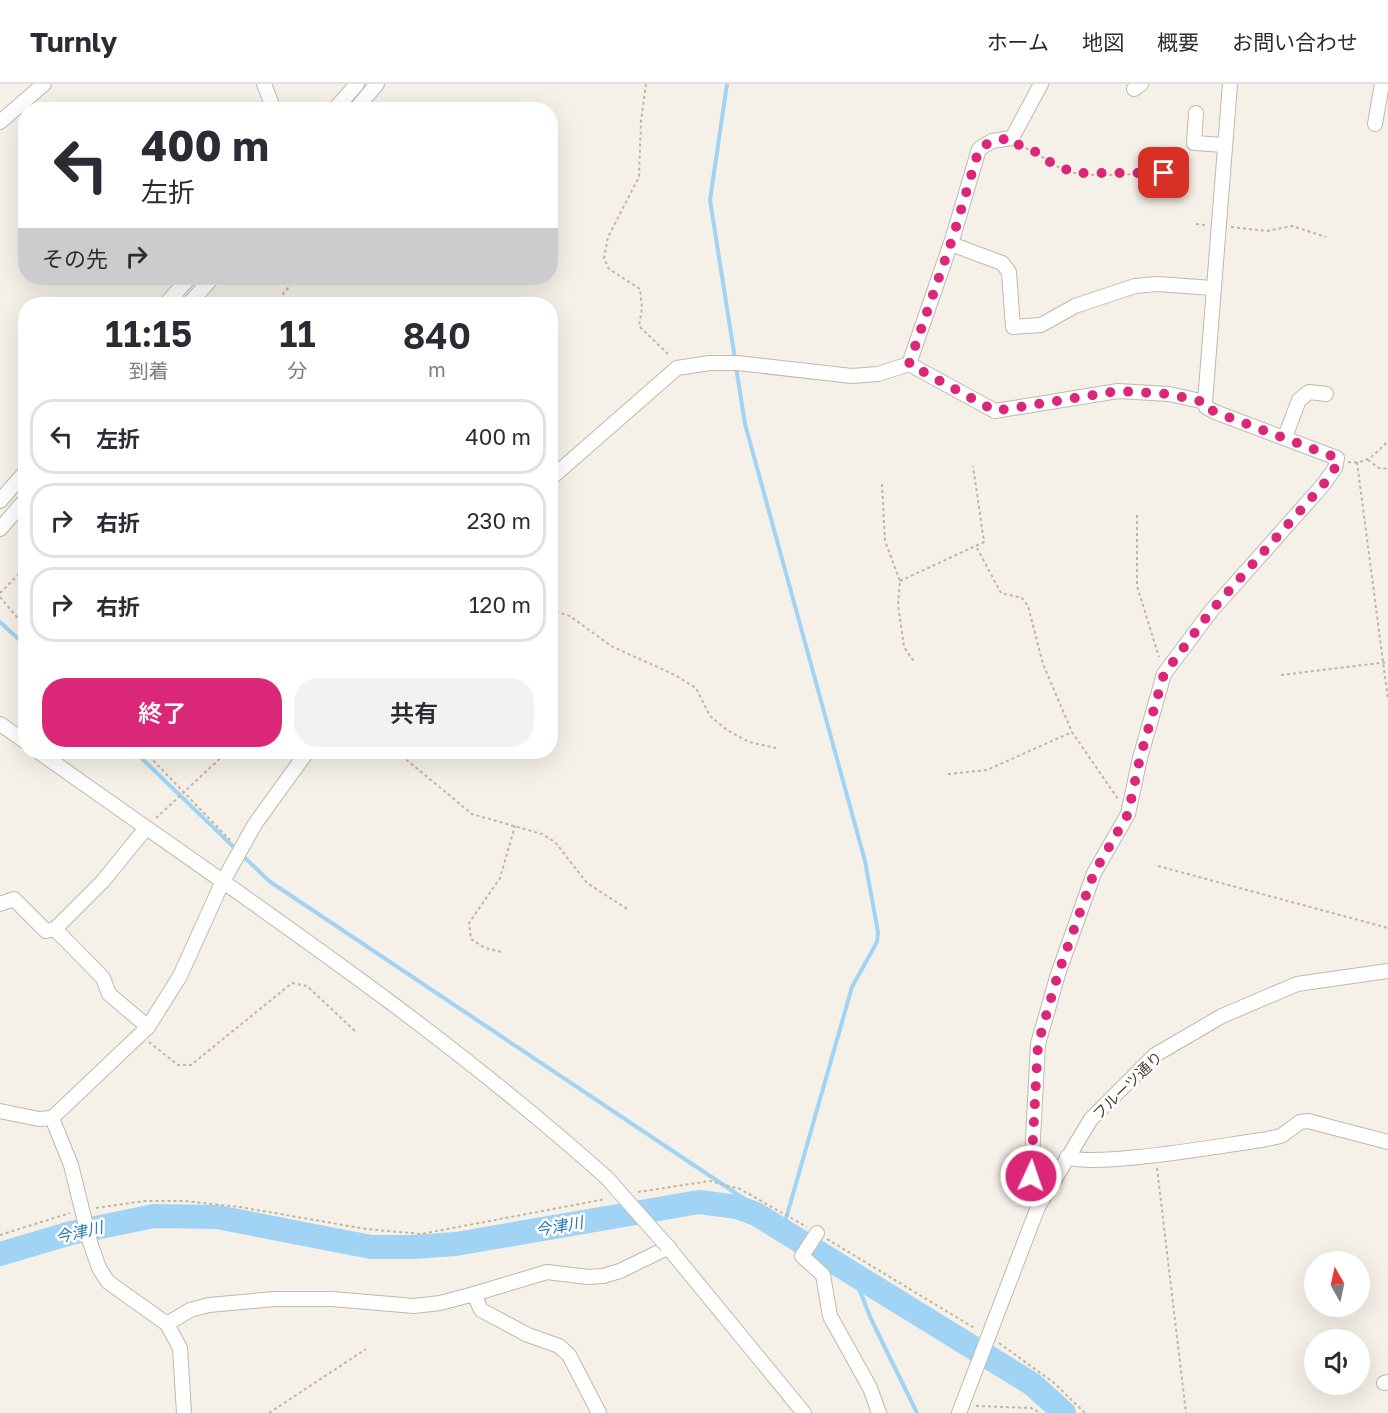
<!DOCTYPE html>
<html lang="ja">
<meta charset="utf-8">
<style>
body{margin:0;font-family:"Golos Text","Noto Sans JP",sans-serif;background:#f2f2f3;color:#2b2b33;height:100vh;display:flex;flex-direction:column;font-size:22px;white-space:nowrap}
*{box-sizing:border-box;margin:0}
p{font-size:20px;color:#7c7c81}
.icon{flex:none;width:33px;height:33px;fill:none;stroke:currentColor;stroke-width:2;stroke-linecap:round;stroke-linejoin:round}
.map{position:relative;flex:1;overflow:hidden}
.side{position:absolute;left:18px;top:213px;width:540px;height:462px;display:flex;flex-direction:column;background:#fff;border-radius:24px;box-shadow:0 6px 24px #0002}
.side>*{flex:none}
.top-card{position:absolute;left:18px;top:18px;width:540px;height:183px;border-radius:24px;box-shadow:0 6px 24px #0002;background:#fff;color:#2b2b33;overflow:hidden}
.needle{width:39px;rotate:351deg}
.controls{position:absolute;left:1304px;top:1167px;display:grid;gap:12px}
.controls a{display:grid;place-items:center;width:66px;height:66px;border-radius:50%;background:#fff;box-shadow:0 6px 24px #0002;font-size:30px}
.pin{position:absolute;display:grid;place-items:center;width:51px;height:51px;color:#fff;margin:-26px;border-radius:12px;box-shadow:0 3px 9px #0006}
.me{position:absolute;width:66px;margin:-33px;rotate:3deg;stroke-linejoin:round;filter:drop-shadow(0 0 4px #0008)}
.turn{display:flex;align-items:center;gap:21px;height:126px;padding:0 24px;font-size:27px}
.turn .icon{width:78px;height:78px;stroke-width:2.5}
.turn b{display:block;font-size:42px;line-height:51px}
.then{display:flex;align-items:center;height:57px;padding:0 24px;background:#0003;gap:12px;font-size:22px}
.eta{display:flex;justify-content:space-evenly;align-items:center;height:102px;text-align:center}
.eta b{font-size:36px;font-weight:600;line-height:42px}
.action{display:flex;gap:12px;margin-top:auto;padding:12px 24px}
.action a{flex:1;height:69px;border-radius:24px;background:#db2777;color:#fff;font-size:24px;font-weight:600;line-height:69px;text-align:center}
.action a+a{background:#f2f2f3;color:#2b2b33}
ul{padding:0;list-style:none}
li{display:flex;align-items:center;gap:18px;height:75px;margin:0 12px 9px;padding:0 12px;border:3px solid #e1e1e2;border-radius:24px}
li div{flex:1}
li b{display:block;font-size:22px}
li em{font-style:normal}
header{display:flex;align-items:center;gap:36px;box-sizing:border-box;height:84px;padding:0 30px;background:#fff;border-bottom:2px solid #e1e1e2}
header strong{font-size:28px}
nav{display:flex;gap:33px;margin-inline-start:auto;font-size:21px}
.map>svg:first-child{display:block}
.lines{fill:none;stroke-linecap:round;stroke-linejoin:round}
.stream{stroke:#a1d3f5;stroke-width:4}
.river{stroke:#a1d3f5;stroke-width:24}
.minor-casing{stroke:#c1b9aa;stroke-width:16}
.path{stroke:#c4b59a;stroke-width:2;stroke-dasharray:3 3;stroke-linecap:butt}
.minor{stroke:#fff;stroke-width:14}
.minor-bridge-casing{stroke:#c1b9aa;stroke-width:16;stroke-linecap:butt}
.minor-bridge{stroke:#fff;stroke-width:14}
.route{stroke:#db2777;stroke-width:10;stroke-dasharray:0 18}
.labels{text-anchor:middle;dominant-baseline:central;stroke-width:5;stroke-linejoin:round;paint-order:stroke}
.street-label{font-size:15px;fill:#494236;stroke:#fff}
.water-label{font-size:16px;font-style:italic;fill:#2679b4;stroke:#fff}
</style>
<header>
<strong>Turnly</strong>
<nav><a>ホーム</a><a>地図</a><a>概要</a><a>お問い合わせ</a></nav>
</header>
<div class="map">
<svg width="1388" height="1329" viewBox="0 0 1388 1329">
<rect width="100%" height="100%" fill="#f5f1e8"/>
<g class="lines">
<g class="stream">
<path d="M727 0 710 116 735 275"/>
<path d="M736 283 745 340 865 777 878 848 877 858 852 903 783 1145"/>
<path d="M0 538 26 562"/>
<path d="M135 668 269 797 752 1120 786 1138"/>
<path d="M852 1187 871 1235 917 1329"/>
</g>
<path class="river" d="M0 1170 71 1149 154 1132 217 1133 371 1163H413L456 1160 699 1118 737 1123 756 1130 1032 1300 1064 1329"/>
<defs>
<g id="minor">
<path d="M264 0 274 26"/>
<path d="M1134 5 1141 0"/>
<path d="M334 26 357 0"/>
<path d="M355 26 377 0"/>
<path d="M1196 29 1194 59 1225 61"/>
<path d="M0 38 44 0"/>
<path d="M1375 40 1382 0"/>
<path d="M951 160 1002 179 1009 188 1013 243 1041 241 1075 222 1135 202 1157 200 1213 204"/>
<path d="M166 220 189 194"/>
<path d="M189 220 212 194"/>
<path d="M909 280 995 327 1118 307 1169 310 1205 318 1206 323 1215 328 1337 374 1335 384 1323 401 1211 527 1164 590 1140 674 1128 730 1094 789 1058 890 1038 960 1031 1092 1038 1123"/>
<path d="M1205 318 1230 0"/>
<path d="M1285 353 1299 316 1309 308 1326 310"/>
<path d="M550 395 677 284 710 279H737L852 292 878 290 909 280 953 153 979 65 992 57 1012 54 1041 0"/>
<path d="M0 417 26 387"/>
<path d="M0 445 26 415"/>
<path d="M0 640 26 658"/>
<path d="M39 668C231 805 431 936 607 1094"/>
<path d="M0 820 14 815 46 847 55 845 103 797 146 744"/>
<path d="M55 845 103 894 109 910 148 943"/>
<path d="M0 1027 39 1035 52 1034 148 943 180 892 222 799 255 740 307 668"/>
<path d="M52 1034 71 1081 90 1158 99 1184 108 1198 167 1240 180 1264 184 1329"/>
<path d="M1067 1073C1096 1084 1224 1061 1262 1056L1281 1052 1300 1038 1308 1037 1388 1058"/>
<path d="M817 1149 802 1172 823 1191 830 1232 870 1304 879 1329"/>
<path d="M667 1162 804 1329"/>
<path d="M474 1210 547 1188 588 1193 603 1192 620 1187 669 1163"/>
<path d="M167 1240 190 1226 209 1221 274 1215H332L414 1222 440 1219 474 1210 481 1226 528 1251 559 1262 569 1271 599 1329"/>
<path d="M1384 1299 1388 1298"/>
<path d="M959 1329 1038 1123 1091 1035 1155 971 1222 932 1297 900 1388 887"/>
</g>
</defs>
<use href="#minor" class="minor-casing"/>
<g class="path">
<path d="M646 0 641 37 639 93 608 153 604 174 609 185 640 205 642 224 639 242 670 272"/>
<path d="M1020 62C1039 68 1052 82 1070 88 1091 94 1139 89 1164 89"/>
<path d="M1196 140 1205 141"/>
<path d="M1231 143 1267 147 1292 142 1326 153"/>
<path d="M275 220 296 194"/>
<path d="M1368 376 1379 384 1388 385"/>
<path d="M1348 378C1367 381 1376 369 1388 357"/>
<path d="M1357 378 1388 616"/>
<path d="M882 400 885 457 900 497 898 521 904 563 915 579"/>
<path d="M1137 431V502L1159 573"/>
<path d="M977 464 1001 509 1022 514 1028 522 1043 580 1072 648 1118 715"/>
<path d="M900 497 984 458 973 382"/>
<path d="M0 509 26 483"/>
<path d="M0 513 26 544"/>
<path d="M550 526 570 532 611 562 675 591 696 604 710 632 727 646 749 658 776 664"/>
<path d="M1281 591 1388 578"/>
<path d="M145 668 230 756"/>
<path d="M397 668 472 730 542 750 555 758 587 799 627 825"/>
<path d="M948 690 987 686 1072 648"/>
<path d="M156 734 227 668"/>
<path d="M1158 782 1388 844"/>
<path d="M501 868 485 864 471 855 469 839 500 794 515 742"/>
<path d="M149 958 178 981H191L292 899 307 902 356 948"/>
<path d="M1157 1084 1186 1329"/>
<path d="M638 1108 710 1097 740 1105 807 1143"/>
<path d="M96 1124 144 1117H185L240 1123 366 1145 421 1150 606 1115"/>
<path d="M0 1151 70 1129"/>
<path d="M827 1155 976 1245"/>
<path d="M999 1259 1053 1298 1085 1329"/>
<path d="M976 1322 1031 1324 1041 1329"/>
<path d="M269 1329 366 1265"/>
</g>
<use href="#minor" class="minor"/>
<defs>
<path id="minor-bridge" d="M607 1094 667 1162"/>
</defs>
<use href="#minor-bridge" class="minor-bridge-casing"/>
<use href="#minor-bridge" class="minor-bridge"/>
</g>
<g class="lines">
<path class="route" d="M1031 1092 1038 960 1058 890 1094 789 1128 730 1140 674 1164 590 1211 527 1323 401 1335 384 1337 374 1215 328 1206 323 1204 318 1169 310 1118 307 995 327 909 280 953 153 979 65 992 57 1012 54 1020 62 1034 67 1053 80 1075 89H1164"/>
</g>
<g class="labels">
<g class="street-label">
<text transform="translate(1127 1001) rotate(-44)">フルーツ通り</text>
</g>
<g class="water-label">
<text transform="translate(559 1142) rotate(-10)">今津川</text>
<text transform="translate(79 1148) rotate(-13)">今津川</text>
</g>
</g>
</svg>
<div class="controls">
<a><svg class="needle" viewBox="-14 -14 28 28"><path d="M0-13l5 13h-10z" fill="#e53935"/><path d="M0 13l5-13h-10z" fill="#7c7c81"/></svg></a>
<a><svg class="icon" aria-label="sound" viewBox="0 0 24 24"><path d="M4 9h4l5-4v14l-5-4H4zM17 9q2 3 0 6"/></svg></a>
</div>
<div class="pin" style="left:1164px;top:89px;background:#d93025"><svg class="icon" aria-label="arrive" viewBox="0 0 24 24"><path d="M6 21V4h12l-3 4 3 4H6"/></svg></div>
<svg class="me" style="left:1031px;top:1092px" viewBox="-20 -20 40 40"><circle r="17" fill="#db2777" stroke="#fff" stroke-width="3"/><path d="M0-11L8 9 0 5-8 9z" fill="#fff"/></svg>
<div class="top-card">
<div class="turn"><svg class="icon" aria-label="left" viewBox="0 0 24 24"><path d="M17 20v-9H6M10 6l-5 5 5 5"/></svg><div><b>400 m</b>左折</div></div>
<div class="then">その先<svg class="icon" aria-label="right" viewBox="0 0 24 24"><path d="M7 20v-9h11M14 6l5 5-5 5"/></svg></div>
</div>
<section class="side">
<div class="eta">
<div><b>11:15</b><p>到着</p></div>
<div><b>11</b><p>分</p></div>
<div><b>840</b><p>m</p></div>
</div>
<ul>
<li><svg class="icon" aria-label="left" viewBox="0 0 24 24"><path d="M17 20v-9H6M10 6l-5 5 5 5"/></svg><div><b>左折</b></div><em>400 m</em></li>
<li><svg class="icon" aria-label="right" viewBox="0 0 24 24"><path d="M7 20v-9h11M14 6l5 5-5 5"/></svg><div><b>右折</b></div><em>230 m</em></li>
<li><svg class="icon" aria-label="right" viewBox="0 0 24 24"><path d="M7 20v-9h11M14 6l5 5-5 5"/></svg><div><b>右折</b></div><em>120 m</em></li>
</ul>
<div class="action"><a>終了</a><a>共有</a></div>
</section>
</div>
